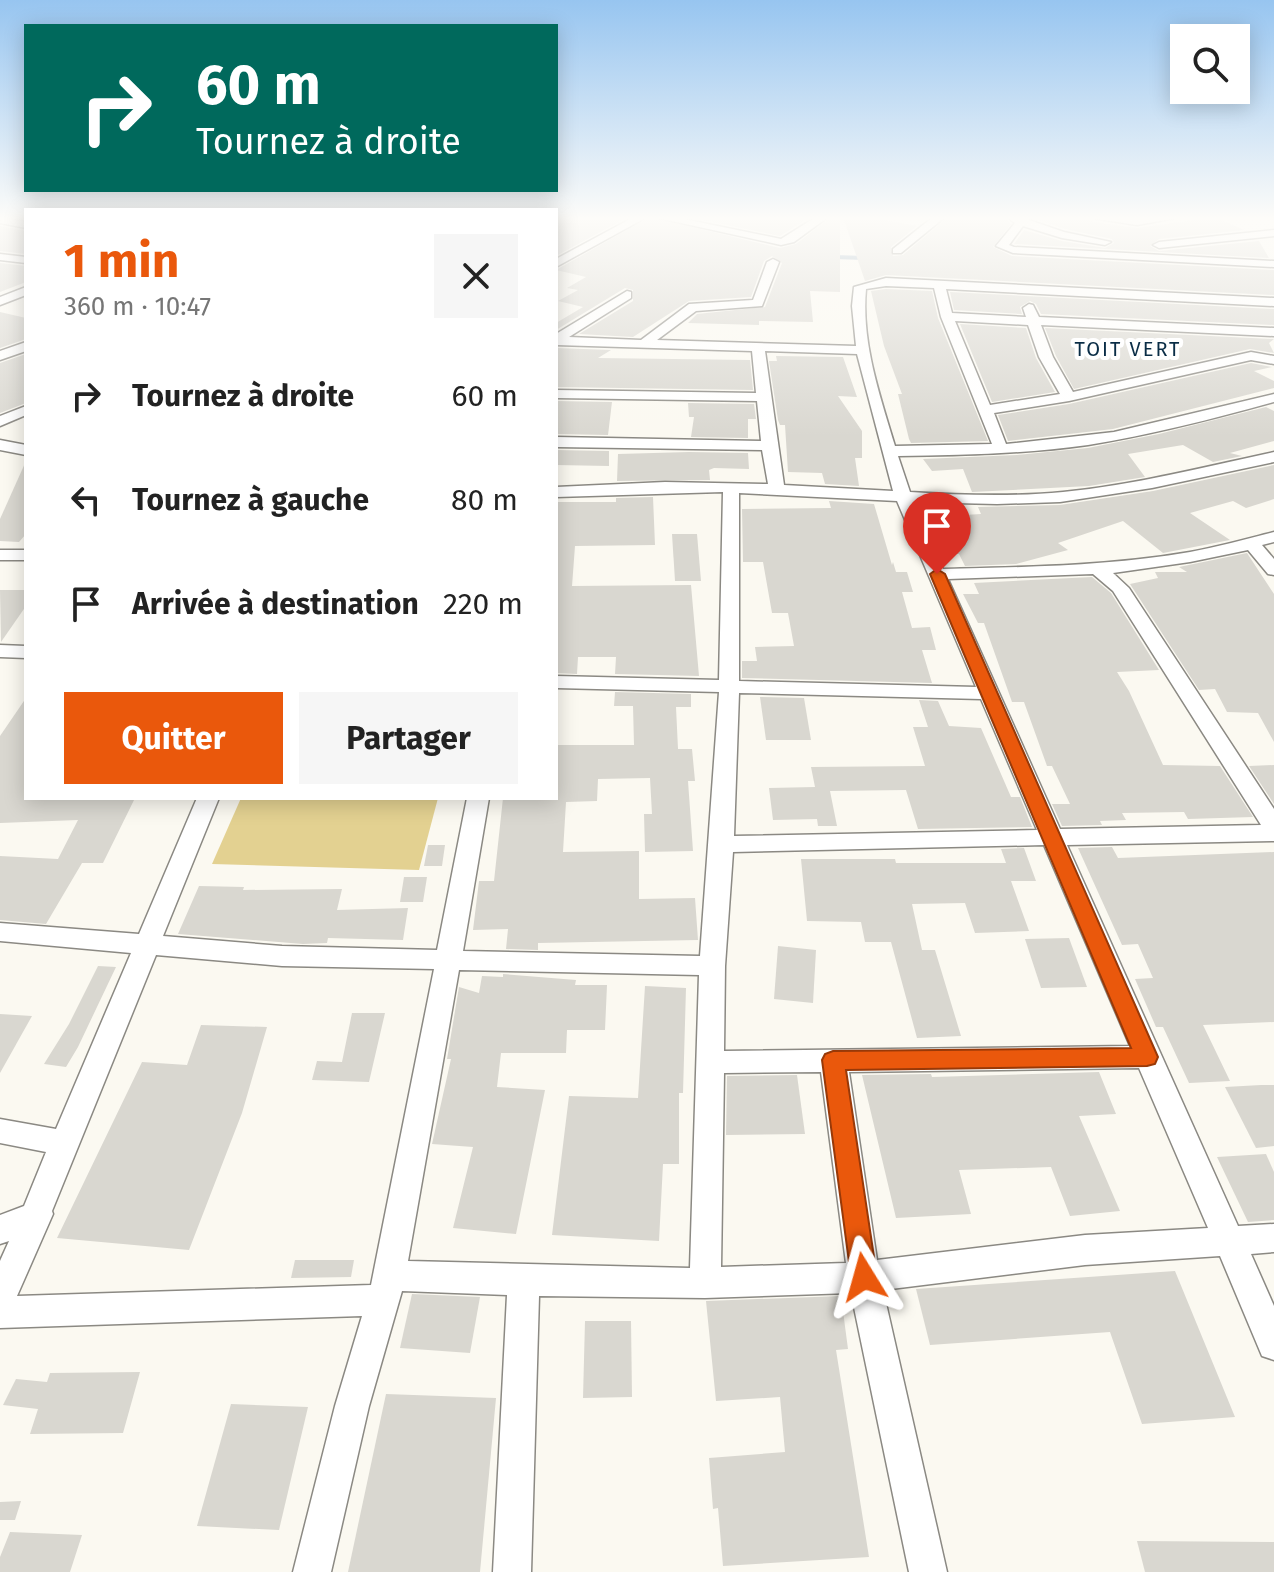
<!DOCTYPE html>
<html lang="fr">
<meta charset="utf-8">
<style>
body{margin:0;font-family:"Fira Sans",sans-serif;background:#f6f6f6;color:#222;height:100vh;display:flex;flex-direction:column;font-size:30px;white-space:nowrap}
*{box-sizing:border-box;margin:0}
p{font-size:26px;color:#767676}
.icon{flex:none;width:44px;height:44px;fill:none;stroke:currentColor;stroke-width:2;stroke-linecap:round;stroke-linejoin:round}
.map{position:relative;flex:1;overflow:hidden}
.side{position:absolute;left:24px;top:208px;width:534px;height:592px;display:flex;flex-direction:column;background:#fff;border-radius:0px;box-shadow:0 4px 20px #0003}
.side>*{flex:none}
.guide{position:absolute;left:24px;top:24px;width:534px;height:168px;border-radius:0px;box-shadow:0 4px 20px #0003;background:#00695c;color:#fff;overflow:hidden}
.tools{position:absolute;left:1170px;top:24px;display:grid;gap:16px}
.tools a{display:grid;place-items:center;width:80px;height:80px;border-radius:0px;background:#fff;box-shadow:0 4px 20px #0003;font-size:40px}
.pin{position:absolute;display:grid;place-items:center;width:68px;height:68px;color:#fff;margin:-82px -34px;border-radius:50% 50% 50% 0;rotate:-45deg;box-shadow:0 0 8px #0007}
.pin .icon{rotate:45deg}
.me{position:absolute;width:88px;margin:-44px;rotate:352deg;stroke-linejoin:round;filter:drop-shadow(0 0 6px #0008)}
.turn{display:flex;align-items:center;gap:28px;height:168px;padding:0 40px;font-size:36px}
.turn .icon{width:104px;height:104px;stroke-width:2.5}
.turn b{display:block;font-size:56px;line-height:68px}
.round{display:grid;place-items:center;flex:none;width:84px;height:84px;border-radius:0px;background:#f6f6f6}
.headline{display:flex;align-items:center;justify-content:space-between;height:136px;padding:0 40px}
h1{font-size:48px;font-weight:700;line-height:60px;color:#ea580c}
.cta{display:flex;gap:16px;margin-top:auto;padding:16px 40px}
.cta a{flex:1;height:92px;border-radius:0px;background:#ea580c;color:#fff;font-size:32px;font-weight:700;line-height:92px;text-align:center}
.cta a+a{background:#f6f6f6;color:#222}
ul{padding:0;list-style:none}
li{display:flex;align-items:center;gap:24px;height:104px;padding:0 40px}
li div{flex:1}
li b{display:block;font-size:30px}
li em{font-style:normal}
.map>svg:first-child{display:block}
.green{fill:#e3d191}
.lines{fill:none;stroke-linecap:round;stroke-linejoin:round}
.stream{stroke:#8fa7bb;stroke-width:4}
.building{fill:#d9d7d0}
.minor-casing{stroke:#8b8983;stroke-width:3}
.minor{fill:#fff;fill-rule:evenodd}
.route{fill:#ea580c;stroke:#983908;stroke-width:2}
.labels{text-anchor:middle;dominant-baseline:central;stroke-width:8;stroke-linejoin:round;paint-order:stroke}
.far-neighbourhood-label{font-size:20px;letter-spacing:2px;fill:#0a2d46;stroke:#fff}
</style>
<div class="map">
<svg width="1274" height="1572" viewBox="0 0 1274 1572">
<rect width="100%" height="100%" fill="#fbf9f1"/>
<path class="green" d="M241 798H438L419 870 212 864Z"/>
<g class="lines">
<path class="stream" d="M834 257 865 258"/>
</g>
<g class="building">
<path d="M556 217H628L556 256Z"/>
<path d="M650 217 780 248 796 244 831 217H840V292L810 291 813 322 759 321V325L688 323 697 314 765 307 782 263 772 256 764 261 751 297 689 301 633 337 579 334 633 301V290L625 288 556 330V323L583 307 558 301 578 290 567 288 586 277 556 270Z"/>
<path d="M689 217H810L780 236Z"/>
<path d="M843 217H868L917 226 891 247 893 256 903 255 948 217H1004L1011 224 993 247 1012 256 1274 270V295L886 275 865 281Z"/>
<path d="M1029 217H1083L1094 222 1137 228 1215 217 1244 230 1159 239 1150 246 1159 251 1259 241 1269 258 1014 244 1024 230 1062 241 1105 248 1114 243 1112 239 1065 229Z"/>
<path d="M0 226 26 231V254L0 251Z"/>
<path d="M0 263 26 266V282L0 292Z"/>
<path d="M886 289 932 291 938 318 988 441 911 443 909 439 898 394H902L884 346 871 291Z"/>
<path d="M950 292 1274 309V325L1041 314 1036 304 1030 301 1020 307 1022 314 954 310Z"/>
<path d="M0 312 26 318V339L0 348Z"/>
<path d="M960 324 1026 328 1036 358 1055 392 992 402Z"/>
<path d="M1045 328 1274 339 1269 343 1274 353 1250 349 1074 389 1056 356Z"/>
<path d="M556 348 611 350 598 358 750 360 753 390 556 387Z"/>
<path d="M26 354V403L0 413V363Z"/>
<path d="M776 356 843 357 857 397 838 396 862 431V458H855L859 486 825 484 822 473 788 472 785 425H780L778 420 769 361H777Z"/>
<path d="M1251 363 1272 367 1254 371 1274 381V388L1113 429 1008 441 998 415 1069 404Z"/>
<path d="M556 401 612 402 608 435 556 434Z"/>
<path d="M688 403 754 404 756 419H748V438L691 437 694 417H689Z"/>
<path d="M1266 407 1274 411V441L1230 453 1242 456 1213 462 1183 445 1128 454 1145 477 1089 486 972 492 963 469 932 471 923 459 1017 455 1088 448 1159 434Z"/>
<path d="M556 450 609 451V466L556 465Z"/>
<path d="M689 452 748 453 749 469 714 468 709 470 710 480 617 481 618 454Z"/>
<path d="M26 461V534L19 542 0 541V519Z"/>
<path d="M1274 465V499L1246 508 1233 501 1190 513 1230 540 1163 553 1123 521 1058 543 1068 550 1016 564 965 566 959 554H946L939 534 924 513 944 511 947 516 981 514 978 507 1060 505 1153 491Z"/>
<path d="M653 497 655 545 575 546 572 586 691 585 699 676 615 674 616 657H578L577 674 556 673 558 502H616V498Z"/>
<path d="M829 501 874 504 892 565 893 562 896 572H907L913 592H902L912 628 930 627 936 650H922L932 683 742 678V661H757L755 647 794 646 788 613H772L763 562H743L742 509 831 508Z"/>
<path d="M672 534H697L701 581H675Z"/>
<path d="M1247 553 1274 594V742L1258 713 1227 712 1215 689 1199 690 1130 584 1158 578 1155 572H1187L1179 567Z"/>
<path d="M1092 577 1111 593 1159 670 1117 672 1129 691 1163 765 1220 766 1253 817 1188 819 1184 812 1122 813 1126 820 1100 821 1102 825 1062 826 1052 804H1070L1052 766H1047L1024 702H1012L984 623H978L963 594H979L974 583Z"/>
<path d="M0 590H26V606L1 642Z"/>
<path d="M615 692 691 694V707H676L678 749H692L695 781H688L693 851 645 852 644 814H652L650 778 598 779 597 801 566 802 563 852 639 851V899L695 898 698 940 538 943V950L506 949 508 929 473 930 479 881H494L503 798H556V745H634L633 706H614Z"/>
<path d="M760 697 804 698 811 740H766Z"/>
<path d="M26 698V798H135L103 863H82L46 924 0 920V856L58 859 78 820 0 823V736Z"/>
<path d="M919 700 938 701 949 726 981 728 1011 797H1020L1032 827 918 829 906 790 830 791 837 826H818L817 819 773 820 769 788 815 787 811 767 925 766 913 727H928Z"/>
<path d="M1274 765V804L1249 766Z"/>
<path d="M428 845H445L442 866H424Z"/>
<path d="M1112 847 1118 858 1274 852V1022L1203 1025 1230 1081 1189 1083 1163 1027H1156L1135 979 1153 978 1138 944 1122 945 1078 848Z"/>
<path d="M1024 848 1036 881H1011L1029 931 975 933 965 903 912 904 922 950H935L961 1036 917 1038 891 942H865L861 922 807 921 801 859H895L896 863H1006L1001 849Z"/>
<path d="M404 877H427L423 902H400Z"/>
<path d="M199 886 244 887 243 890 342 889 337 910 408 908 403 940 328 938 327 943 303 944 178 934Z"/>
<path d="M1069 938 1087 987 1041 988 1025 939Z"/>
<path d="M778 946 816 950 813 1003 774 999Z"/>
<path d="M98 966 116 967 78 1047 66 1067 44 1064 69 1024Z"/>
<path d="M503 974 576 980 575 985H607L605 1030H567L566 1053H501L497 1087 545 1090 516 1234 453 1228 473 1147 432 1144 451 1059H447L459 987 479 993 482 976 503 977Z"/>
<path d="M645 986 686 988 683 1093H679V1164H663L659 1241 552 1235 569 1096 638 1098Z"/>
<path d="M352 1013H385L369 1082 312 1080 317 1061 342 1062Z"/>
<path d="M0 1014 32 1016 0 1073Z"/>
<path d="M201 1025 267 1027 242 1113 189 1250 57 1238 142 1062 187 1065Z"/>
<path d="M1099 1072 1116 1114 1079 1116 1120 1211 1070 1216 1051 1167 959 1170 971 1214 896 1218 862 1075 931 1074 932 1077Z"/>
<path d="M797 1075 805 1134 726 1135 727 1076Z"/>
<path d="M1261 1085H1274V1146L1256 1148 1225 1087Z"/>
<path d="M1266 1154 1274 1172V1220L1248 1222 1217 1157Z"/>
<path d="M295 1260H354L351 1277 291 1278Z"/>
<path d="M1175 1271 1235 1417 1142 1424 1110 1332 930 1345 916 1289Z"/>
<path d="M412 1294 480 1297 470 1353 400 1348Z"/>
<path d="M841 1296 848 1349 836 1350 869 1557 723 1566 718 1508 713 1509 709 1458 785 1452 780 1397 716 1401 706 1301Z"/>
<path d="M585 1321H631L632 1397 583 1398Z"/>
<path d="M140 1372 123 1433 30 1434 38 1409 3 1405 16 1379 47 1382 50 1373Z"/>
<path d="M386 1394 496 1398 480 1572H348Z"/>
<path d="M231 1404 308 1407 279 1530 197 1526Z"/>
<path d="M21 1501 15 1520H0V1502Z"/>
<path d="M10 1532 82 1535 70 1572H0V1557Z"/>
<path d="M1137 1541 1274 1542V1572H1145Z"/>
</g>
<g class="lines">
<defs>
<g id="minor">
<path d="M1 217 26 222V228L0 223Z"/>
<path d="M634 217H647L556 267V259Z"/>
<path d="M654 217H674L781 239 816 217H828L794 242 781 245Z"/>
<path d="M933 217H945L901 253H893V249Z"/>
<path d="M1007 217H1020L1064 232 1111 242 1105 245 1062 238 1023 226 1009 245 1014 247 1274 261V267L1013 253 996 246 1015 223Z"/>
<path d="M1086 217H1181L1137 225Z"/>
<path d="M1274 230V236L1159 248 1153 245 1159 242Z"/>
<path d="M0 254 26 257V263L0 260Z"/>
<path d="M773 259 779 262 762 306 696 311 657 340 856 346 852 306 854 287 886 278 1274 298V306L946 289 952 313 1026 317 1023 308 1029 304 1033 305 1039 317 1274 328V336L1041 325 1053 357 1073 392 1251 352 1274 356V364L1251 360 1069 401 994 413 1006 444 1114 432 1274 394V402C1213 419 1151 435 1088 445 1025 454 962 455 898 456L910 492C960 495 1012 497 1063 492 1134 485 1204 467 1274 452V462L1152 488 1060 502 997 504 913 502 943 569C1026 567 1108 566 1190 552 1218 547 1246 539 1274 532V542L1262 545 1274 559V575L1268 574 1248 550 1190 562 1113 573 1129 588 1274 809V841L1067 845 1238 1226 1274 1224V1252L1251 1254 1274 1306V1360L1262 1356 1220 1256 1085 1265 883 1290 947 1572H909L851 1293 705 1298 539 1296 531 1572H493L507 1295 402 1291 369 1406 331 1572H293L335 1406 362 1316 0 1328V1261L9 1241 0 1244V1215L24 1206 46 1152 0 1143V1119L56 1129 131 953 0 941V923L139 934 197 798H219L163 936 282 946 437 950 467 798H489L463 951 700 956 719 692 556 688V676L719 680 723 492 556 497V487L665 482 768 484 762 450 556 447V437L761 441 757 401 556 398V390L756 393 752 351 556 345V334L627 291 631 292V298L569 337 641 340 689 304 753 300 767 262ZM886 286 934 288 941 317 992 444 895 446C880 396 861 342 866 289ZM955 321 1028 325 1039 357 1060 394 990 405ZM765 351 857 354 893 491 784 485ZM739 493 897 501 976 687 739 681ZM1093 574 1113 591 1261 825 1060 829 948 579ZM739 693 981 699 1037 830 734 836ZM1044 845 1130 1046 724 1051 725 966 733 852ZM156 955 282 966 434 969 371 1285 17 1296 53 1214 52 1211ZM459 970 699 975 690 1268 408 1261ZM1139 1068 1208 1228 1085 1235 877 1260 849 1072ZM821 1072 846 1263 721 1267 724 1073Z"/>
<path d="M26 287V295L0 305V297Z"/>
<path d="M26 342V351L0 360V351Z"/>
<path d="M26 406V415L0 426V416Z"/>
<path d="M0 440 26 445V455L0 450Z"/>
<rect x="0" y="550" width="26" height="10"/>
<path d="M0 645 26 646V658L0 657Z"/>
</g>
</defs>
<use href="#minor" class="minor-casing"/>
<use href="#minor" class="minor"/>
</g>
<linearGradient id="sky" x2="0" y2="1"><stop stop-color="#97c5f0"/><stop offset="0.5" stop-color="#fdfcf9"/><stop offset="1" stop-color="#fdfcf9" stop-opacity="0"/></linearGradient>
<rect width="1274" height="437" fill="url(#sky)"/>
<path class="route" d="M937 569 945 574 1158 1057 1155 1064 1147 1066 846 1070 877 1277 873 1286 864 1290 855 1286 851 1277 822 1060 825 1054 833 1051 1131 1048 930 574Z"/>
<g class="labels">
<g class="far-neighbourhood-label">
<text x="1128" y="349">TOIT VERT</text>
</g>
</g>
</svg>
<div class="tools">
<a><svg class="icon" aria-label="search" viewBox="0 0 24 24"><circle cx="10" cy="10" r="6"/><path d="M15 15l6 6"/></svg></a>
</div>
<div class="pin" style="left:937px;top:574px;background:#d93025"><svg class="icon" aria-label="arrive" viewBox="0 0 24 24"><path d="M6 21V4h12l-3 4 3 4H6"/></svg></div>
<svg class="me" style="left:864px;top:1277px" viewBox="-20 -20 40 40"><path d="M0-17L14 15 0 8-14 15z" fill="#ea580c" stroke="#fff" stroke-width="4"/></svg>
<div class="guide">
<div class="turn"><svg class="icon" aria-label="right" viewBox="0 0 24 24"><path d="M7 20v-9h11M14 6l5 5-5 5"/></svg><div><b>60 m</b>Tournez à droite</div></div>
</div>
<section class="side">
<div class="headline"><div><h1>1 min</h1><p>360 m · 10:47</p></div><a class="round"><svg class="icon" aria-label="close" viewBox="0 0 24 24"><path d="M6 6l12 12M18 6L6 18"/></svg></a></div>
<ul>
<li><svg class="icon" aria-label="right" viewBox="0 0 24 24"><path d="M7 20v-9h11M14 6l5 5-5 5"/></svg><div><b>Tournez à droite</b></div><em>60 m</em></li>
<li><svg class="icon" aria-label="left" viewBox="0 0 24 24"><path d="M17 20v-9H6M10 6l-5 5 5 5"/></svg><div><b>Tournez à gauche</b></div><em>80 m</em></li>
<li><svg class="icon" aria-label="arrive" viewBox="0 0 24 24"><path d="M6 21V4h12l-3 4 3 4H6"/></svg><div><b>Arrivée à destination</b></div><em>220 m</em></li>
</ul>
<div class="cta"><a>Quitter</a><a>Partager</a></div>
</section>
</div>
